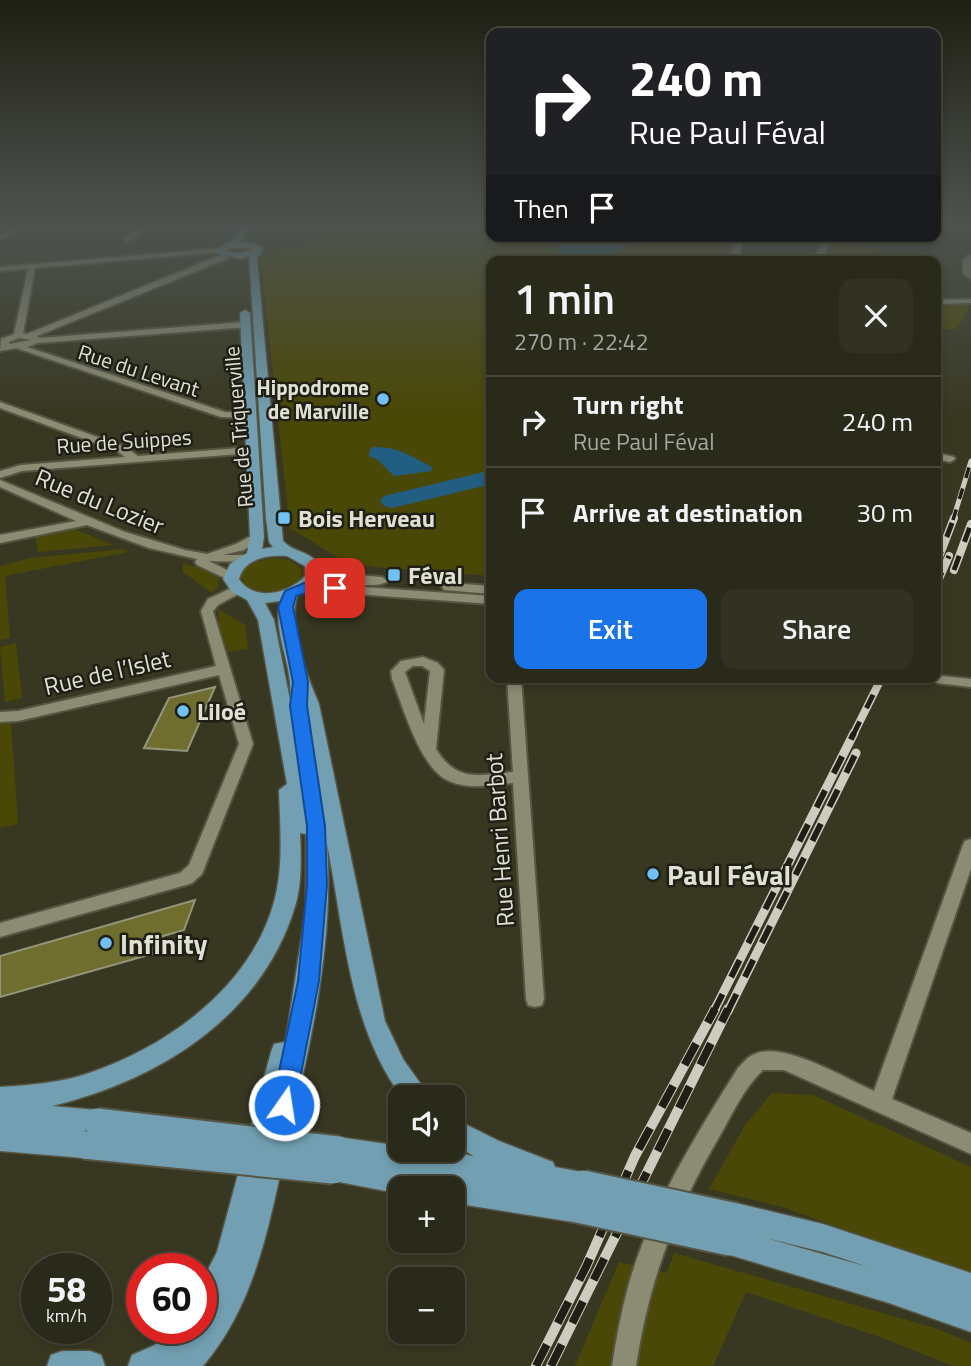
<!DOCTYPE html>
<meta charset="utf-8">
<style>
body{margin:0;font-family:"Titillium Web",sans-serif;background:#323223;color:#f1f3f6;height:100vh;display:flex;flex-direction:column;font-size:26px;white-space:nowrap}
*{box-sizing:border-box;margin:0}
p{font-size:23px;color:#a5a7a2}
.icon{flex:none;width:38px;height:38px;fill:none;stroke:currentColor;stroke-width:2;stroke-linecap:round;stroke-linejoin:round}
.map{position:relative;flex:1;overflow:hidden}
.side{position:absolute;left:486px;top:256px;width:455px;height:427px;display:flex;flex-direction:column;background:#2a2a1a;border-radius:14px;box-shadow:0 4px 10px #0003,0 0 0 2px #464639}
.side>*{flex:none}
.hud{position:absolute;left:486px;top:28px;width:455px;height:214px;border-radius:14px;box-shadow:0 4px 10px #0003,0 0 0 2px #464639;background:#202124;color:#fff;overflow:hidden}
.controls{position:absolute;left:388px;top:1085px;display:grid;gap:14px}
.controls a{display:grid;place-items:center;width:77px;height:77px;border-radius:14px;background:#2a2a1a;box-shadow:0 4px 10px #0003,0 0 0 2px #464639;font-size:35px}
.speed{position:absolute;left:21px;top:1253px;display:flex;gap:14px;font-size:35px;font-weight:700;text-align:center}
.speed>*{display:grid;place-content:center;width:91px;height:91px;border-radius:50%;background:#2a2a1a;box-shadow:0 4px 10px #0003,0 0 0 2px #464639;line-height:1}
.speed small{font-size:18px;font-weight:400}
.speed .limit{border:10px solid #d22;background:#fff;color:#111}
.pin{position:absolute;display:grid;place-items:center;width:60px;height:60px;color:#fff;margin:-30px;border-radius:14px;box-shadow:0 4px 10px #0006}
.me{position:absolute;width:77px;margin:-38px;rotate:13deg;stroke-linejoin:round;filter:drop-shadow(0 0 5px #0008)}
.turn{display:flex;align-items:center;gap:24px;height:147px;padding:0 28px;font-size:32px}
.turn .icon{width:91px;height:91px;stroke-width:2.5}
.turn b{display:block;font-size:49px;line-height:60px}
.then{display:flex;align-items:center;height:66px;padding:0 28px;background:#0003;gap:14px;font-size:26px}
.round{display:grid;place-items:center;flex:none;width:74px;height:74px;border-radius:14px;background:#323223}
.head{display:flex;align-items:center;justify-content:space-between;height:119px;padding:0 28px}
h1{font-size:42px;font-weight:600;line-height:52px}
.button{display:flex;gap:14px;margin-top:auto;padding:14px 28px}
.button a{flex:1;height:80px;border-radius:14px;background:#1a73e8;color:#fff;font-size:28px;font-weight:600;line-height:80px;text-align:center}
.button a+a{background:#323223;color:#f1f3f6}
ul{padding:0;list-style:none}
li{display:flex;align-items:center;gap:21px;height:91px;padding:0 28px;border-top:2px solid #464639}
li div{flex:1}
li b{display:block;font-size:26px}
li em{font-style:normal}
.map>svg:first-child{display:block}
.green{fill:#4a4806}
.water{fill:#215e82}
.lines{fill:none;stroke-linecap:round;stroke-linejoin:round}
.river{fill:#215e82;fill-rule:evenodd}
.building{fill:#6f6e2f;stroke:#95957c;stroke-width:2}
.minor-casing{stroke:#565543;stroke-width:4}
.primary-casing{stroke:#565543;stroke-width:3}
.minor{fill:#8c8c74;fill-rule:evenodd}
.primary{fill:#729fb2;fill-rule:evenodd}
.rail-far3-casing{stroke:#cccdbf;stroke-width:5}
.rail-far2-casing{stroke:#cccdbf;stroke-width:8}
.rail-far1-casing{stroke:#cccdbf;stroke-width:9}
.rail-casing{stroke:#cccdbf;stroke-width:10}
.rail-far3{stroke:#1f1f15;stroke-width:3.5;stroke-dasharray:11;stroke-linecap:butt}
.rail-far2{stroke:#1f1f15;stroke-width:5;stroke-dasharray:15;stroke-linecap:butt}
.rail-far1{stroke:#1f1f15;stroke-width:6;stroke-dasharray:19;stroke-linecap:butt}
.rail{stroke:#1f1f15;stroke-width:8;stroke-dasharray:24;stroke-linecap:butt}
.primary-bridge-casing{stroke:#565543;stroke-width:31;stroke-linecap:butt}
.primary-bridge{stroke:#729fb2;stroke-width:27}
.route{fill:#1a73e8;stroke:#114b97;stroke-width:2}
.poi-dot{fill:#72c1f5;stroke:#1f1f15;stroke-width:2.5}
.labels{text-anchor:middle;dominant-baseline:central;stroke-width:5;stroke-linejoin:round;paint-order:stroke}
.far-street-label{font-size:21px;fill:#e0e1d4;stroke:#1f1f15}
.far-poi-label{font-size:21px;font-weight:bold;fill:#e0e1d4;stroke:#1f1f15;text-anchor:end}
.street-label{font-size:24px;fill:#e0e1d4;stroke:#1f1f15}
.poi-label{font-size:24px;font-weight:bold;fill:#e0e1d4;stroke:#1f1f15;text-anchor:start}
.near-poi-label{font-size:28px;font-weight:bold;fill:#e0e1d4;stroke:#1f1f15;text-anchor:start}
</style>
<div class="map">
<svg width="971" height="1366" viewBox="0 0 971 1366">
<rect width="100%" height="100%" fill="#383822"/>
<g class="green">
<path d="M316 223H492V236H732L728 261H492V576L350 565 290 528 260 257 283 248 307 247Z"/>
<path d="M835 243 878 249 874 256 859 257 857 261 828 256Z"/>
<path d="M936 303H969C965 321 956 338 936 325Z"/>
<path d="M72 528 113 545 38 552 35 535Z"/>
<path d="M123 549 128 552 5 576 10 638 0 640V566L31 558Z"/>
<path d="M275 558 289 560 302 569C303 595 262 595 246 586L241 576C247 562 261 560 275 558Z"/>
<path d="M183 563 211 572 219 579 218 586 212 593 183 572Z"/>
<path d="M218 609 245 625 248 649 228 652 219 625Z"/>
<path d="M16 643 22 698 5 702 0 647Z"/>
<path d="M11 722 18 824 0 828V724Z"/>
<path d="M772 1093 813 1095 971 1167V1274L782 1207 709 1189 745 1125Z"/>
<path d="M674 1253 935 1328 971 1343V1366H953L880 1337 746 1292 713 1366H575L619 1262 667 1273Z"/>
</g>
<g class="water">
<path d="M567 236H627L628 244C610 262 583 265 559 259 556 248 559 243 567 236Z"/>
<path d="M374 447C397 446 415 458 432 467L431 471 394 476 378 460 369 456 370 449Z"/>
</g>
<g class="lines">
<path class="river" d="M492 470V484L392 508 384 506 380 501 384 496Z"/>
</g>
<g class="building">
<path d="M215 687 187 751 144 748 169 698Z"/>
<path d="M195 900 184 930 163 936 166 950 0 997V956Z"/>
</g>
<g class="lines">
<defs>
<g id="minor">
<path d="M28 223H62L28 228 0 240V235Z"/>
<path d="M149 223H156L131 241H125V237Z"/>
<path d="M734 236H742L739 261H731Z"/>
<path d="M827 236H834L823 256 843 261H812Z"/>
<path d="M223 248 224 250 220 252 35 268 23 333 27 334 223 254H229V258L37 336 40 338 245 322 249 325 248 327 38 343 27 347 225 412 253 414V418L221 417 16 348 0 351 1 339 14 334 28 269 0 271V267ZM19 338 31 340 10 344 9 342Z"/>
<path d="M968 255H971V279L963 273V260Z"/>
<path d="M971 299V303L936 304V300Z"/>
<path d="M0 402 125 447 138 456 252 447 257 450 252 453 22 471 0 478V471L21 465 125 457 117 451 0 408Z"/>
<path d="M936 453 954 457 955 459 950 462 936 459Z"/>
<path d="M0 480 125 532 185 550 207 554 236 544 253 535H261L263 537 244 550 223 555H245L251 559 249 562 209 561 235 574 237 577 235 580 231 581 197 565 195 562 197 559 149 548 87 525 0 543V535L76 521 0 487Z"/>
<path d="M314 565 342 574 382 577 388 581C373 592 327 578 310 572L308 569 310 566Z"/>
<path d="M304 583 492 596V604L300 590 298 587Z"/>
<path d="M448 583 492 586V594L444 590 442 587Z"/>
<path d="M238 585 244 589 242 592 218 605 213 611 253 744 202 874 192 883 186 885 0 937V923L180 873 189 865 239 744 219 675 18 721 0 722V712L18 711 216 666 201 611 208 599Z"/>
<path d="M423 657 438 663 444 670 436 749C457 783 478 775 513 772L507 677H521L544 999 542 1005 535 1007 528 1005 526 999 513 783C492 785 469 790 449 781 420 769 403 706 392 679L391 671 401 661ZM422 666 430 671 424 724 405 672 413 666Z"/>
<path d="M942 676 971 679V687L937 683 935 680Z"/>
<path d="M971 839V869L892 1099 971 1133V1154L784 1070H763C745 1087 734 1110 722 1132 676 1210 650 1276 636 1366H612C616 1339 621 1313 628 1287 650 1208 695 1137 738 1068 743 1063 748 1056 755 1054 784 1041 846 1079 874 1091L963 845 965 841Z"/>
</g>
<g id="primary">
<path d="M243 223H251L241 242 255 243 264 249 257 259 283 541C294 553 309 550 321 566L318 580 297 596C288 629 306 673 319 704L385 1021 403 1059 430 1097H402C349 1027 344 929 327 844 334 943 311 1043 288 1139 270 1218 258 1301 203 1366H128L132 1355 155 1345 172 1328H201V1283L217 1252 271 1052 274 1044 285 1042 286 1039 306 908V834L300 833C301 856 302 881 296 903 264 1015 160 1080 52 1106L97 1110 106 1113 110 1122 106 1131 97 1134H87L93 1136 97 1145 93 1154 84 1158 0 1151V1087C30 1085 60 1083 89 1073 169 1046 251 986 274 902 284 866 280 826 279 790L287 784 258 620 247 600 232 592 223 579 230 564 247 553 250 537 240 313 245 310 250 313 264 537 262 549 273 547 269 542 266 519 249 256 241 259 215 253 226 243 231 242ZM231 248H250L252 249 240 253 227 251ZM287 556 305 566V576C288 594 254 602 239 579 245 558 268 555 287 556ZM280 601C272 634 294 666 290 700L274 620 265 603Z"/>
<path d="M453 1118 499 1141 553 1162 555 1167 593 1174 597 1184 593 1194 580 1197 587 1208 583 1218 573 1222 453 1203V1188H401V1194L324 1179 320 1170 324 1161 328 1159 325 1150 329 1141 338 1137 401 1146V1150H431L474 1156 453 1144Z"/>
<path d="M736 1203 823 1224 971 1273V1332L889 1303 720 1252 716 1242 720 1232 729 1228 722 1217 726 1207ZM766 1238 823 1252 868 1267Z"/>
<path d="M62 1351H90L101 1355 105 1366H47L51 1355Z"/>
</g>
</defs>
<use href="#minor" class="minor-casing"/>
<use href="#primary" class="primary-casing"/>
<use href="#minor" class="minor"/>
<use href="#primary" class="primary"/>
<defs>
<path id="rail-far3" d="M953 520 971 461"/>
<g id="rail-far2">
<path d="M936 565 954 518"/>
<path d="M954 570 971 524"/>
<path d="M936 586 949 556"/>
<path d="M853 735 882 677"/>
</g>
<g id="rail-far1">
<path d="M714 1011 854 733"/>
<path d="M728 1011 856 753"/>
</g>
<g id="rail">
<path d="M536 1366 586 1267 635 1156 715 1009"/>
<path d="M551 1366 728 1009"/>
</g>
</defs>
<use href="#rail-far3" class="rail-far3-casing"/>
<use href="#rail-far2" class="rail-far2-casing"/>
<use href="#rail-far1" class="rail-far1-casing"/>
<use href="#rail" class="rail-casing"/>
<use href="#rail-far3" class="rail-far3"/>
<use href="#rail-far2" class="rail-far2"/>
<use href="#rail-far1" class="rail-far1"/>
<use href="#rail" class="rail"/>
<defs>
<g id="primary-bridge">
<path d="M97 1122 338 1150"/>
<path d="M84 1145 333 1170"/>
<path d="M583 1184 736 1217"/>
<path d="M573 1208 730 1242"/>
</g>
</defs>
<use href="#primary-bridge" class="primary-bridge-casing"/>
<use href="#primary-bridge" class="primary-bridge"/>
</g>
<linearGradient id="sky" x2="0" y2="1"><stop stop-color="#1f1f13"/><stop offset="0.54" stop-color="#4d534f"/><stop offset="1" stop-color="#4d534f" stop-opacity="0"/></linearGradient>
<rect width="971" height="414" fill="url(#sky)"/>
<path class="route" d="M304 583H335L342 588C331 597 310 589 296 596L293 607 308 682 307 706 325 826 327 885 319 981 295 1105 292 1113 284 1116 275 1113 272 1105 298 981 307 885V826L290 706 293 682 278 607 285 591Z"/>
<g class="poi-dot">
<circle cx="383" cy="399" r="7"/>
<rect x="277" y="511" width="14" height="14" rx="3.5"/>
<rect x="387" y="568" width="14" height="14" rx="3.5"/>
<circle cx="183" cy="711" r="7"/>
<circle cx="653" cy="874" r="7"/>
<circle cx="106" cy="943" r="7"/>
</g>
<g class="labels">
<g class="far-street-label">
<text transform="translate(139 370) rotate(18)">Rue du Levant</text>
<text transform="translate(238 427) rotate(-95)">Rue de Triquerville</text>
<text transform="translate(124 441) rotate(-4)">Rue de Suippes</text>
</g>
<g class="far-poi-label">
<text x="369" y="387">Hippodrome<tspan x="369" dy="24">de Marville</tspan></text>
</g>
<g class="street-label">
<text transform="translate(100 501) rotate(22)">Rue du Lozier</text>
<text transform="translate(107 672) rotate(-13)">Rue de l’Islet</text>
<text transform="translate(499 840) rotate(-94)">Rue Henri Barbot</text>
</g>
<g class="poi-label">
<text x="298" y="518">Bois Herveau</text>
<text x="408" y="575">Féval</text>
<text x="197" y="711">Liloé</text>
</g>
<g class="near-poi-label">
<text x="667" y="874">Paul Féval</text>
<text x="120" y="943">Infinity</text>
</g>
</g>
</svg>
<div class="controls">
<a><svg class="icon" aria-label="sound" viewBox="0 0 24 24"><path d="M4 9h4l5-4v14l-5-4H4zM17 9q2 3 0 6"/></svg></a>
<a>+</a>
<a>−</a>
</div>
<div class="speed"><div>58<small>km/h</small></div><div class="limit">60</div></div>
<div class="pin" style="left:335px;top:588px;background:#d93025"><svg class="icon" aria-label="arrive" viewBox="0 0 24 24"><path d="M6 21V4h12l-3 4 3 4H6"/></svg></div>
<svg class="me" style="left:284px;top:1105px" viewBox="-20 -20 40 40"><circle r="17" fill="#1a73e8" stroke="#fff" stroke-width="3"/><path d="M0-11L8 9 0 5-8 9z" fill="#fff"/></svg>
<div class="hud">
<div class="turn"><svg class="icon" aria-label="right" viewBox="0 0 24 24"><path d="M7 20v-9h11M14 6l5 5-5 5"/></svg><div><b>240 m</b>Rue Paul Féval</div></div>
<div class="then">Then<svg class="icon" aria-label="arrive" viewBox="0 0 24 24"><path d="M6 21V4h12l-3 4 3 4H6"/></svg></div>
</div>
<section class="side">
<div class="head"><div><h1>1 min</h1><p>270 m · 22:42</p></div><a class="round"><svg class="icon" aria-label="close" viewBox="0 0 24 24"><path d="M6 6l12 12M18 6L6 18"/></svg></a></div>
<ul>
<li><svg class="icon" aria-label="right" viewBox="0 0 24 24"><path d="M7 20v-9h11M14 6l5 5-5 5"/></svg><div><b>Turn right</b><p>Rue Paul Féval</p></div><em>240 m</em></li>
<li><svg class="icon" aria-label="arrive" viewBox="0 0 24 24"><path d="M6 21V4h12l-3 4 3 4H6"/></svg><div><b>Arrive at destination</b></div><em>30 m</em></li>
</ul>
<div class="button"><a>Exit</a><a>Share</a></div>
</section>
</div>
